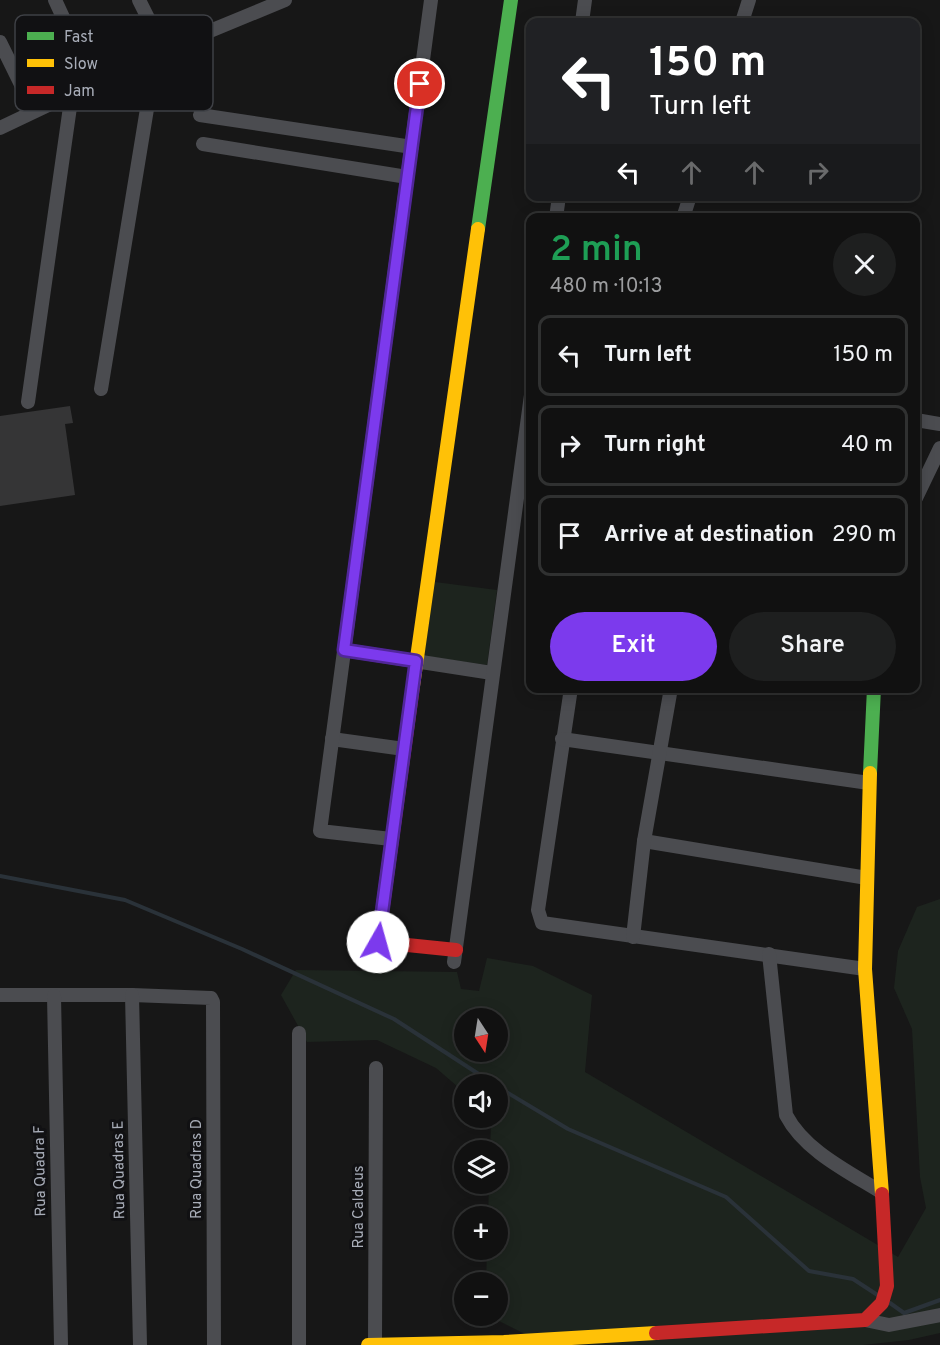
<!DOCTYPE html>
<meta charset="utf-8">
<style>
body{margin:0;font-family:Overpass,sans-serif;background:#1e1f1f;color:#f1f3f6;height:100vh;display:flex;flex-direction:column;font-size:22px;white-space:nowrap}
*{box-sizing:border-box;margin:0}
p{font-size:20px;color:#9c9d9f}
.icon{flex:none;width:33px;height:33px;fill:none;stroke:currentColor;stroke-width:2;stroke-linecap:round;stroke-linejoin:round}
.map{position:relative;flex:1;overflow:hidden}
.sheet{position:absolute;left:526px;top:213px;width:394px;height:480px;display:flex;flex-direction:column;background:#111;border-radius:12px;box-shadow:0 3px 15px #0003,0 0 0 2px #303131}
.sheet>*{flex:none}
.banner{position:absolute;left:526px;top:18px;width:394px;height:183px;border-radius:12px;box-shadow:0 3px 15px #0003,0 0 0 2px #303131;background:#202124;color:#fff;overflow:hidden}
.needle{width:39px;rotate:168deg}
.fabs{position:absolute;left:454px;top:1008px;display:grid;gap:12px}
.fabs a{display:grid;place-items:center;width:54px;height:54px;border-radius:50%;background:#111;box-shadow:0 3px 15px #0003,0 0 0 2px #303131;font-size:30px}
.pin{position:absolute;display:grid;place-items:center;width:51px;height:51px;color:#fff;margin:-26px;border:3px solid #fff;border-radius:50%;box-shadow:0 2px 6px #0007}
.me{position:absolute;width:66px;margin:-33px;rotate:7deg;stroke-linejoin:round;filter:drop-shadow(0 0 4px #0008)}
.turn{display:flex;align-items:center;gap:21px;height:126px;padding:0 24px;font-size:27px}
.turn .icon{width:78px;height:78px;stroke-width:2.5}
.turn b{display:block;font-size:42px;line-height:51px}
.lanes{display:flex;align-items:center;height:57px;padding:0 24px;background:#0003;justify-content:center;gap:30px;direction:ltr}
.lanes .off{opacity:.35}
.round{display:grid;place-items:center;flex:none;width:63px;height:63px;border-radius:32px;background:#1e1f1f}
.overview{display:flex;align-items:center;justify-content:space-between;height:102px;padding:0 24px}
h1{font-size:36px;font-weight:600;line-height:45px;color:#1e9e55}
.action{display:flex;gap:12px;margin-top:auto;padding:12px 24px}
.action a{flex:1;height:69px;border-radius:36px;background:#7c3aed;color:#fff;font-size:24px;font-weight:600;line-height:69px;text-align:center}
.action a+a{background:#1e1f1f;color:#f1f3f6}
ul{padding:0;list-style:none}
li{display:flex;align-items:center;gap:18px;height:81px;margin:0 12px 9px;padding:0 12px;border:3px solid #303131;border-radius:12px}
li div{flex:1}
li b{display:block;font-size:22px}
li em{font-style:normal}
.map>svg:first-child{display:block}
.green{fill:#1d241e;fill-rule:evenodd}
.lines{fill:none;stroke-linecap:round;stroke-linejoin:round}
.stream{stroke:#2a3239;stroke-width:4}
.building{fill:#353536}
.street{stroke:#4b4c50;stroke-width:14}
.fast{stroke:#4caf50;stroke-width:14}
.slow{stroke:#ffc107;stroke-width:14}
.jam{stroke:#c62828;stroke-width:14}
.route-casing{stroke:#51269a;stroke-width:15}
.route{stroke:#7c3aed;stroke-width:10}
.labels{text-anchor:middle;dominant-baseline:central;stroke-width:6;stroke-linejoin:round;paint-order:stroke}
.street-label{font-size:15px;fill:#a8adb8;stroke:#111113}
.key{fill:#111113;stroke:#3e4045;stroke-width:1.5}
.key-label{font-size:16px;fill:#a8adb8}
</style>
<div class="map">
<svg width="940" height="1345" viewBox="0 0 940 1345">
<rect width="100%" height="100%" fill="#171717"/>
<g class="green">
<path d="M435 582 497 590 487 665 424 656Z"/>
<path d="M940 899V1333L909 1340 863 1345H547L489 1316H498V1282H486L487 1250H498V1216H488L489 1184H498V1150H490L491 1124 486 1118H498V1084H465V1093L436 1068 377 1040 307 1042 281 995 296 970 457 972 461 989 479 991 487 958 533 966 592 995 585 1072 898 1257 926 1208 920 1177 912 1029 894 988 898 951 917 907ZM465 1018H498V1052H465Z"/>
</g>
<g class="lines">
<g class="stream">
<path d="M0 876 125 900 242 949 394 1019 494 1084"/>
<path d="M498 1087 568 1129 726 1197 809 1271 853 1279 879 1296"/>
<path d="M890 1303 904 1313 940 1300"/>
</g>
</g>
<path class="building" d="M70 406 73 423 65 424 75 495 0 506V416Z"/>
<g class="lines">
<g class="street">
<path d="M55 0 93 82"/>
<path d="M139 0 164 50"/>
<path d="M582 22 585 0"/>
<path d="M742 22 749 0"/>
<path d="M0 42 34 111"/>
<path d="M200 115 412 147"/>
<path d="M0 128 164 50 285 0"/>
<path d="M203 144 407 177"/>
<path d="M556 218 559 196"/>
<path d="M683 218 690 196"/>
<path d="M101 389 156 54"/>
<path d="M28 402 72 93"/>
<path d="M916 420 940 424"/>
<path d="M916 498 940 448"/>
<path d="M344 650 492 673"/>
<path d="M571 688 538 910 542 923 865 969"/>
<path d="M332 739 404 749"/>
<path d="M562 739 869 783"/>
<path d="M391 839 320 831 431 0"/>
<path d="M644 841 867 878"/>
<path d="M633 937 644 841 671 688"/>
<path d="M769 954 786 1115C804 1150 847 1171 881 1192"/>
<path d="M454 962 531 395"/>
<path d="M0 995H132L211 998 213 1002 214 1345"/>
<path d="M132 995 140 1345"/>
<path d="M54 996 61 1345"/>
<path d="M865 1320 889 1325 940 1315"/>
<path d="M299 1345V1033"/>
<path d="M375 1345 376 1068"/>
</g>
<g class="fast">
<path d="M478 229 511 0"/>
<path d="M870 773 874 688"/>
</g>
<g class="slow">
<path d="M413 686 478 229"/>
<path d="M870 773 865 969 882 1194"/>
<path d="M368 1345 504 1342 656 1333"/>
</g>
<g class="jam">
<path d="M413 686 378 942 456 950"/>
<path d="M656 1333 865 1320 882 1303 887 1286 882 1194"/>
</g>
</g>
<g class="lines">
<defs>
<path id="route" d="M378 942 416 661 344 650 420 84"/>
</defs>
<use href="#route" class="route-casing"/>
<use href="#route" class="route"/>
</g>
<g class="labels">
<g class="street-label">
<text transform="translate(197 1169) rotate(-90)">Rua Quadras D</text>
<text transform="translate(120 1170) rotate(-91)">Rua Quadras E</text>
<text transform="translate(41 1171) rotate(-91)">Rua Quadra F</text>
<text transform="translate(359 1207) rotate(-90)">Rua Caldeus</text>
</g>
</g>
<rect x="15" y="15" width="198" height="96" rx="9" class="key"/>
<rect x="27" y="32" width="27" height="8" fill="#4caf50"/>
<rect x="27" y="59" width="27" height="8" fill="#ffc107"/>
<rect x="27" y="86" width="27" height="8" fill="#c62828"/>
<g class="key-label">
<text x="64" y="42">Fast</text>
<text x="64" y="69">Slow</text>
<text x="64" y="96">Jam</text>
</g>
</svg>
<div class="fabs">
<a><svg class="needle" viewBox="-14 -14 28 28"><path d="M0-13l5 13h-10z" fill="#e53935"/><path d="M0 13l5-13h-10z" fill="#9c9d9f"/></svg></a>
<a><svg class="icon" aria-label="sound" viewBox="0 0 24 24"><path d="M4 9h4l5-4v14l-5-4H4zM17 9q2 3 0 6"/></svg></a>
<a><svg class="icon" aria-label="layers" viewBox="0 0 24 24"><path d="M12 4l9 5-9 5-9-5zM3 14l9 5 9-5"/></svg></a>
<a>+</a>
<a>−</a>
</div>
<div class="pin" style="left:420px;top:84px;background:#d93025"><svg class="icon" aria-label="arrive" viewBox="0 0 24 24"><path d="M6 21V4h12l-3 4 3 4H6"/></svg></div>
<svg class="me" style="left:378px;top:942px" viewBox="-20 -20 40 40"><circle r="19" fill="#fff"/><path d="M0-13L10 11 0 6-10 11z" fill="#7c3aed"/></svg>
<div class="banner">
<div class="turn"><svg class="icon" aria-label="left" viewBox="0 0 24 24"><path d="M17 20v-9H6M10 6l-5 5 5 5"/></svg><div><b>150 m</b>Turn left</div></div>
<div class="lanes"><svg class="icon" aria-label="left" viewBox="0 0 24 24"><path d="M17 20v-9H6M10 6l-5 5 5 5"/></svg><svg class="icon off" aria-label="ahead" viewBox="0 0 24 24"><path d="M12 20V5M6 11l6-6 6 6"/></svg><svg class="icon off" aria-label="ahead" viewBox="0 0 24 24"><path d="M12 20V5M6 11l6-6 6 6"/></svg><svg class="icon off" aria-label="right" viewBox="0 0 24 24"><path d="M7 20v-9h11M14 6l5 5-5 5"/></svg></div>
</div>
<section class="sheet">
<div class="overview"><div><h1>2 min</h1><p>480 m · 10:13</p></div><a class="round"><svg class="icon" aria-label="close" viewBox="0 0 24 24"><path d="M6 6l12 12M18 6L6 18"/></svg></a></div>
<ul>
<li><svg class="icon" aria-label="left" viewBox="0 0 24 24"><path d="M17 20v-9H6M10 6l-5 5 5 5"/></svg><div><b>Turn left</b></div><em>150 m</em></li>
<li><svg class="icon" aria-label="right" viewBox="0 0 24 24"><path d="M7 20v-9h11M14 6l5 5-5 5"/></svg><div><b>Turn right</b></div><em>40 m</em></li>
<li><svg class="icon" aria-label="arrive" viewBox="0 0 24 24"><path d="M6 21V4h12l-3 4 3 4H6"/></svg><div><b>Arrive at destination</b></div><em>290 m</em></li>
</ul>
<div class="action"><a>Exit</a><a>Share</a></div>
</section>
</div>
